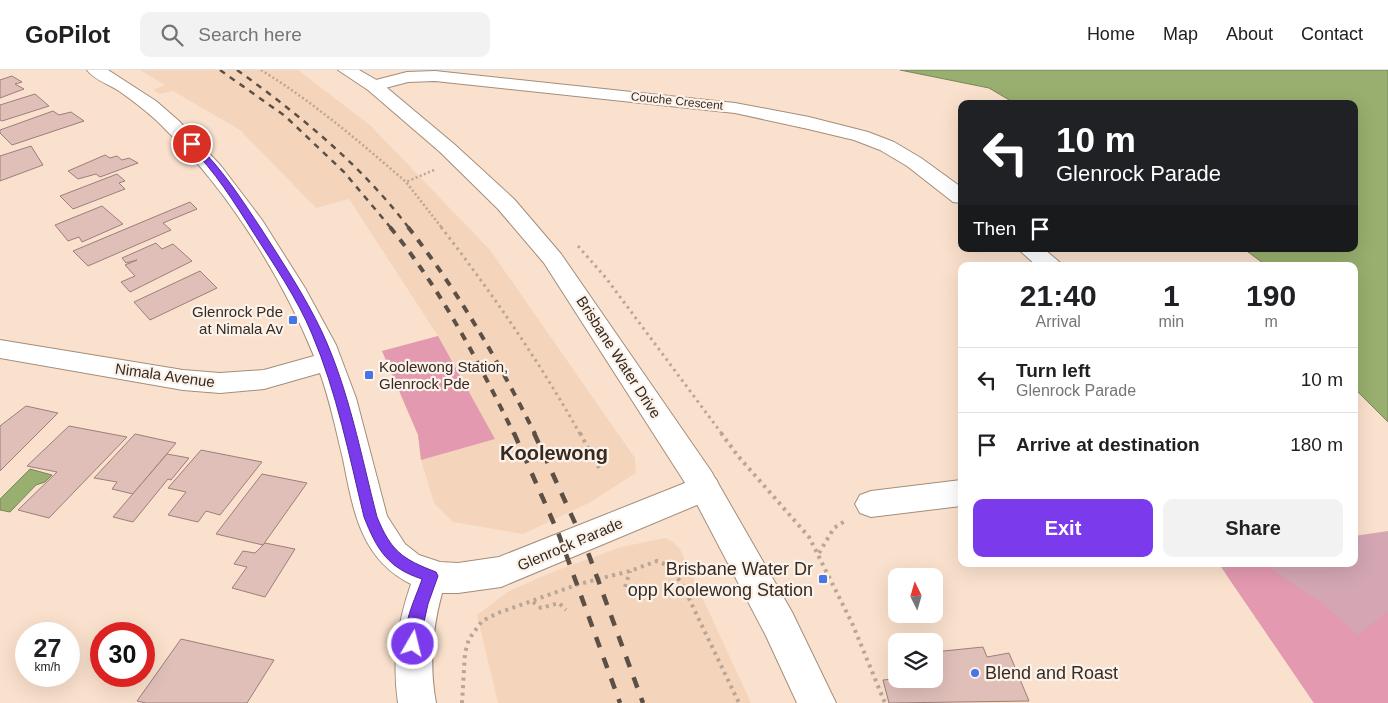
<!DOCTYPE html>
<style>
body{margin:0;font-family:Helvetica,sans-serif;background:#f2f2f2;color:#202124;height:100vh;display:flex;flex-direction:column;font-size:19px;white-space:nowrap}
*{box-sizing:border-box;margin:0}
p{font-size:16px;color:#757577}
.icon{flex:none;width:28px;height:28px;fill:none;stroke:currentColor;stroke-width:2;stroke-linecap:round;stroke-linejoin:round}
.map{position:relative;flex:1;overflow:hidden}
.panel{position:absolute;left:958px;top:192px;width:400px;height:305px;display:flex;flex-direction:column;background:#fff;border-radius:10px;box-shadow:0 5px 20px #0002}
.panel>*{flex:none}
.banner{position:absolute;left:958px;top:30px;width:400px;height:152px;border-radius:10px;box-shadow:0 5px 20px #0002;background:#202124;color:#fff;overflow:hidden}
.needle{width:32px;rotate:355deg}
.fabs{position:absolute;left:888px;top:498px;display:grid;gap:10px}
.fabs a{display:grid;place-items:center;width:55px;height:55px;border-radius:10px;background:#fff;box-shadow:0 5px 20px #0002;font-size:25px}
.speed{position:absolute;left:15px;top:552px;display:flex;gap:10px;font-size:25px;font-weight:700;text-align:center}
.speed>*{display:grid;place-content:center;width:65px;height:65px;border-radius:50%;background:#fff;box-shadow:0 5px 20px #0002;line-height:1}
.speed small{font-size:12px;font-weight:400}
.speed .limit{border:8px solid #d22;background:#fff;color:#111}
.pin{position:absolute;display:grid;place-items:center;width:42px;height:42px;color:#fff;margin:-21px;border:2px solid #fff;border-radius:50%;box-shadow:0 1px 5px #0007}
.me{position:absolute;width:55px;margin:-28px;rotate:8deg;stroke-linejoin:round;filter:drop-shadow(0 0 4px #0008)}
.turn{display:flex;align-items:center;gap:18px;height:105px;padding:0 15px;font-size:22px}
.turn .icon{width:65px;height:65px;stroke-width:2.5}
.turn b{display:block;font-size:35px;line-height:42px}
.then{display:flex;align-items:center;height:48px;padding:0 15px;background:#0003;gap:10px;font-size:19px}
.eta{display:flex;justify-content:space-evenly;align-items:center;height:85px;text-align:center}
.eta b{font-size:30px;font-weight:600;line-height:35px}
.button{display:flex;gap:10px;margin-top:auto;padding:10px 15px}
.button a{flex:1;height:58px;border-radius:10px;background:#7c3aed;color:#fff;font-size:20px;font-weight:600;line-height:58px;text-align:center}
.button a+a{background:#f2f2f2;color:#202124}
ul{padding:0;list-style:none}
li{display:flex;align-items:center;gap:15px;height:65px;padding:0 15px;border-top:1px solid #e0e0e0}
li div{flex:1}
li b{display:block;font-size:19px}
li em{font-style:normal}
header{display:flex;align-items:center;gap:30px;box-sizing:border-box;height:70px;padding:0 25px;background:#fff;border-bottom:1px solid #e0e0e0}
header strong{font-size:24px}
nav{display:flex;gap:28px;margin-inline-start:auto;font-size:18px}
.search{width:350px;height:45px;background:#f2f2f2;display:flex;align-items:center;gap:12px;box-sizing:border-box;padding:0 18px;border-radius:10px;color:#757577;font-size:19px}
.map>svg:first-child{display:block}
.built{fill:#f4d5bb}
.green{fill:#d4a6b3}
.forest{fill:#e399b0}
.water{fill:#98af6f;stroke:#7a8758}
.building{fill:#e0bfb9;stroke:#9d7e79}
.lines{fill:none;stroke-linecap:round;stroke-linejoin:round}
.minor-casing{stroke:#a48d7a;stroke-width:2}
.major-casing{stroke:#a48d7a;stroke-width:2}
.path-far2{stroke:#baa696;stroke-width:2.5;stroke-dasharray:2 2.5;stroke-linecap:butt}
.path-far1{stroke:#baa696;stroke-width:3;stroke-dasharray:2.5 4;stroke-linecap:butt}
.path{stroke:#baa696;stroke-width:4;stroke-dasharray:3 4.5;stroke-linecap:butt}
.minor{fill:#fff;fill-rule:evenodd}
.major{fill:#fff;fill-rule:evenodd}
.rail-far2{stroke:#5c4f45;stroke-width:2.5;stroke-dasharray:6 6;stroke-linecap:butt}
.rail-far1{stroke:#5c4f45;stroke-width:4;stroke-dasharray:8 8;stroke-linecap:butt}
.rail{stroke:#5c4f45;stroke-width:4.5;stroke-dasharray:11 11;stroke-linecap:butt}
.route{fill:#7c3aed;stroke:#51269a}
.poi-dot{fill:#4675e7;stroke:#fcf2e9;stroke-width:2}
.labels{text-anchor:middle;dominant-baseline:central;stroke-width:4.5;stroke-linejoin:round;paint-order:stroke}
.far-street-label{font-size:12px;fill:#352b23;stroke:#fcf2e9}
.poi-label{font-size:15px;fill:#352b23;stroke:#fcf2e9;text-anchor:end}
.street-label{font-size:15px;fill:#352b23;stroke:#fcf2e9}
.near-poi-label{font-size:18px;fill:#352b23;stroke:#fcf2e9;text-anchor:end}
.district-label{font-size:20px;font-weight:bold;fill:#352b23;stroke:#fcf2e9}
</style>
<header>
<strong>GoPilot</strong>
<div class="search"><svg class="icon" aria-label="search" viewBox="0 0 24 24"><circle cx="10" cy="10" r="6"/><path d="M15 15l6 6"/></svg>Search here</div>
<nav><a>Home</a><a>Map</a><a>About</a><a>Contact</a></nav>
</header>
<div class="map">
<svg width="1388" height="633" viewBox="0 0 1388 633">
<rect width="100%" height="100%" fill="#fae1cd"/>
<g class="built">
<path d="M140 0H298L371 56 490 180 635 388 636 403 589 433 523 464 453 452 434 433 421 390 418 365 382 281 438 266 349 129 316 138 240 60 173 21 159 24 153 20 165 15Z"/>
<path d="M665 468 673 472 680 479 751 633H498L477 545 509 521 555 501 621 477Z"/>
</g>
<path class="green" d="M1388 461V633H1314L1219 494H1354V466Z"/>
<g class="forest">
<path d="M438 266 495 369 421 390 418 365 382 281Z"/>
<path d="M1225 494H1268L1275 502 1322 533 1358 565 1388 541V633H1314L1226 504Z"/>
</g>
<g class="water">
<path d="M900 0H1388V352L1354 318V196H1267L1244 179H1354V34H1016L989 18Z"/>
<path d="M30 399 52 405 45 412 36 415 10 442 0 440V429Z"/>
</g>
<g class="building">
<path d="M12 6 22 12 15 14 24 19 0 28V10Z"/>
<path d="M35 24 49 36 2 51 0 50V35Z"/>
<path d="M53 41 59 45 71 42 84 51 12 75 0 63V60Z"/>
<path d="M31 76 43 95 0 111V86Z"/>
<path d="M105 85 110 88 117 86 122 90 129 88 138 93 100 107 96 104 78 109 68 101Z"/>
<path d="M117 104 125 111 119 113 125 119 73 139 60 126Z"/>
<path d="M190 132 197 139 163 153 171 160 88 196 73 181Z"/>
<path d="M102 136 123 154 82 172 79 167 68 171 55 155Z"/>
<path d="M156 173 162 179 173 174 192 191 130 222 121 212 135 206 125 195 137 190 126 193 122 188Z"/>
<path d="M200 201 217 218 150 250 134 232Z"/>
<path d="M26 336 58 343 0 401V356Z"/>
<path d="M69 356 127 367 49 448 18 440 57 402 27 396Z"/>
<path d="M135 364 176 373 133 424 112 419 117 412 94 408Z"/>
<path d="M201 380 262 392 220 445 206 441 198 452 168 445 186 422 168 418Z"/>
<path d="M167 384 189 388 171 410 168 409 133 452 113 447Z"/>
<path d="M262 404 307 413 263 475 216 464Z"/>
<path d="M265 473 295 479 265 527 232 518 247 497 234 494 243 481 255 483Z"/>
<path d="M181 569 274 590 247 633H146L137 631Z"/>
<path d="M983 577 987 587 1009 583 1029 631 889 633 883 610 894 609 891 597 896 596V609H934V582Z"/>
</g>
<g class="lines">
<defs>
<g id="minor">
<path d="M87 0H108L156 31 179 51 221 96 262 150 305 218 336 275 356 328 387 446 405 474 419 485 440 492 458 493 499 487 705 405 716 409 720 418 716 427 501 517 458 523H442C432 560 429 595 436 633H398C392 591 397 554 411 514 360 489 353 439 343 389 336 360 330 331 320 303L264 319 220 323 183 320 0 288V270L183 300 220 303 264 300 314 286C282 207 228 120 166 60 152 45 136 33 119 21 109 14 94 10 87 0Z"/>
<path d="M435 1 735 33 809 47 868 62 894 72 921 88 961 117V133L953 132 907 96 880 80 854 70 808 59 735 43 435 11 408 12 374 21 368 20 365 16 368 12 407 2Z"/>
<path d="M1018 179H1044L1064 196H1037Z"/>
<path d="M961 410V436L871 447 860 443 855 434 860 425 871 421Z"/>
</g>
<path id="major" d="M338 0H359L380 12 454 74 514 129 561 184 711 401 792 542 836 633H797L766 566 689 419 544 193 498 139 440 82 368 20Z"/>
</defs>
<use href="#minor" class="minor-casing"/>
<use href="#major" class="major-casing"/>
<g class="path-far2">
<path d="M261 0C313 32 360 72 406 112"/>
<path d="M434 100 406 112 442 158"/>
</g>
<g class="path-far1">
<path d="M441 157C492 223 539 291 580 364"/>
<path d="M578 176 606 208 722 364"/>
</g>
<g class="path">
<path d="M580 363 599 398"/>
<path d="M721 363 738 386 809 467 852 553 885 633"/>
<path d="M819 483 834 458 845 451"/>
<path d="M625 517 630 501"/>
<path d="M533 532 541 538 559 533 566 540"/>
<path d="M462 633 465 583 469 569 482 551 498 543 579 514 630 501 657 491 667 495 681 512 739 633"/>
</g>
<use href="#minor" class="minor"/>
<use href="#major" class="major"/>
<g class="rail-far2">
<path d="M220 0 285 46 344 102 391 158"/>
<path d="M237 0C301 46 361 95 409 158"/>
</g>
<g class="rail-far1">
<path d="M390 157C441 219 479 293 514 364"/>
<path d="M408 157C458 221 499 292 535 364"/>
</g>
<g class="rail">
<path d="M514 363 559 465 620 633"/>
<path d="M534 363 586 477 643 633"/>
</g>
</g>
<path class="route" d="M189 73H195C222 98 242 130 262 160 283 193 305 226 322 262 349 320 361 385 377 447 391 481 402 489 436 502L438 506 428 534 418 579 413 581 408 579C399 559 416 528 422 509 388 498 377 480 364 447 349 385 337 323 312 264 297 228 274 195 253 162 234 132 215 101 189 76Z"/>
<g class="poi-dot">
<rect x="288" y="245" width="10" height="10" rx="2.5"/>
<rect x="364" y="300" width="10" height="10" rx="2.5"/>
<rect x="818" y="504" width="10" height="10" rx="2.5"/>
<circle cx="975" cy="603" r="5"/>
</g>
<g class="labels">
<g class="far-street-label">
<text transform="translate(677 31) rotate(6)">Couche Crescent</text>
</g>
<g class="poi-label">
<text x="283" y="241">Glenrock Pde<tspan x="283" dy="17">at Nimala Av</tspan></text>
<text x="379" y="296" text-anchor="start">Koolewong Station,<tspan x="379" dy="17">Glenrock Pde</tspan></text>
</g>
<g class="street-label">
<text transform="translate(619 287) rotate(57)">Brisbane Water Drive</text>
<text transform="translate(165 305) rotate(8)">Nimala Avenue</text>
<text transform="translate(570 474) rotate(-23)">Glenrock Parade</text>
</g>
<g class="near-poi-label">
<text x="813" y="499">Brisbane Water Dr<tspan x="813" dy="21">opp Koolewong Station</tspan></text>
<text x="985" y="603" text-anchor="start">Blend and Roast</text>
</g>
<g class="district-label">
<text x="554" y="383">Koolewong</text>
</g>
</g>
</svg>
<div class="fabs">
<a><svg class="needle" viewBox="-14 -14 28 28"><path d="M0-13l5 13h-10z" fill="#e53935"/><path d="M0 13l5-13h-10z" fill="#757577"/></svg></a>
<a><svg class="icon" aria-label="layers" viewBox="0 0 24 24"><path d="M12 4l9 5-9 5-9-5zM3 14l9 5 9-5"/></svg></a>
</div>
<div class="speed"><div>27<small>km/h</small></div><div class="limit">30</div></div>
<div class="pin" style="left:192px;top:74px;background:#d93025"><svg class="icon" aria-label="arrive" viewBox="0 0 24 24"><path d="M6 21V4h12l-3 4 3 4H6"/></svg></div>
<svg class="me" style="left:413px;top:574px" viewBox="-20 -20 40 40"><circle r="17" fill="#7c3aed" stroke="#fff" stroke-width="3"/><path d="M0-11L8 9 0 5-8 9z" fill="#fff"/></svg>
<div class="banner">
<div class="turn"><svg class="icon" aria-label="left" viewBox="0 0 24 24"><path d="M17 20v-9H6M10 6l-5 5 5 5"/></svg><div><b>10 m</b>Glenrock Parade</div></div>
<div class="then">Then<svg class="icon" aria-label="arrive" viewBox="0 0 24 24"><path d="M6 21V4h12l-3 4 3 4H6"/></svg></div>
</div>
<section class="panel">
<div class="eta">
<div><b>21:40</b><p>Arrival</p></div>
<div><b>1</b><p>min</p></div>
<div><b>190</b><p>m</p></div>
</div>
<ul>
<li><svg class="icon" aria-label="left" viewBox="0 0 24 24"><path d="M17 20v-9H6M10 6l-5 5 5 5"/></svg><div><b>Turn left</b><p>Glenrock Parade</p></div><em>10 m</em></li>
<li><svg class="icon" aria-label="arrive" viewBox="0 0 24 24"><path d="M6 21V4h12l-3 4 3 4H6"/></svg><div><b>Arrive at destination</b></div><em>180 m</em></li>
</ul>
<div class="button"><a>Exit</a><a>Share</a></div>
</section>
</div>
